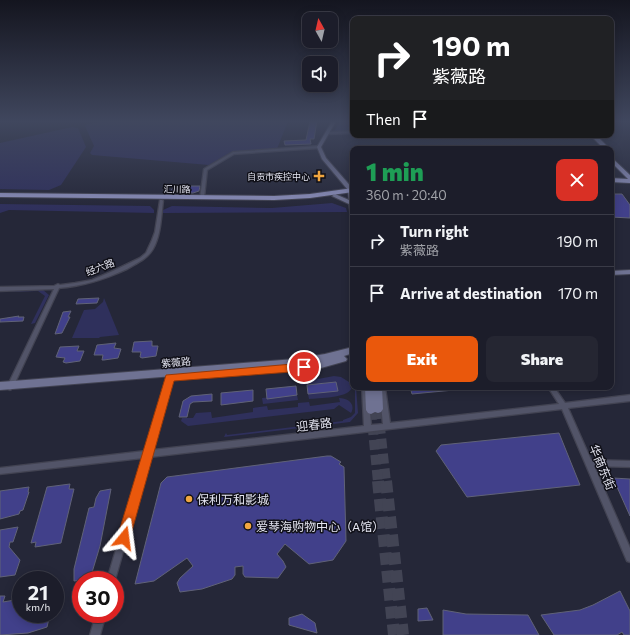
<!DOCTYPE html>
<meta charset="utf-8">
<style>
body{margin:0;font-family:Commissioner,"Noto Sans SC",sans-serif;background:#252632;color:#f1f3f6;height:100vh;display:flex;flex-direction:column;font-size:15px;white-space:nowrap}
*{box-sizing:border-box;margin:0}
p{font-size:13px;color:#a0a2a8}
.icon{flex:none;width:22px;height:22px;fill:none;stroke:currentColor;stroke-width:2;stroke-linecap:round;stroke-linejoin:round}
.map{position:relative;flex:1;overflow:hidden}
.side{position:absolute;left:350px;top:146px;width:264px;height:244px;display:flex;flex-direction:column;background:#1c1d2a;border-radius:8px;box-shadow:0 2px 10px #0003,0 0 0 1px #3a3b47}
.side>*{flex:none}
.top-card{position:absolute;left:350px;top:16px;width:264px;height:122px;border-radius:8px;box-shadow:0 2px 10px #0003,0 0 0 1px #3a3b47;background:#202124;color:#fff;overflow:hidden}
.needle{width:26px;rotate:352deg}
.tools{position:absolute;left:302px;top:12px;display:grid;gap:8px}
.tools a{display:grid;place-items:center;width:36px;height:36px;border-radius:8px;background:#1c1d2a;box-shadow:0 2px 10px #0003,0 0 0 1px #3a3b47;font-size:20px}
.speed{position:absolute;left:12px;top:571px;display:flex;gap:8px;font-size:20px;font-weight:700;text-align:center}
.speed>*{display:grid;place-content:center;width:52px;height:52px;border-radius:50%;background:#1c1d2a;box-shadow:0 2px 10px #0003,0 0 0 1px #3a3b47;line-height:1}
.speed small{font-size:10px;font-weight:400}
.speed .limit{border:6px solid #d22;background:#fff;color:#111}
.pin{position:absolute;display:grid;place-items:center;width:34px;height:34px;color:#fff;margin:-17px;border:2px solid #fff;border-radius:50%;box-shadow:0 1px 4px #0007}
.me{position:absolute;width:44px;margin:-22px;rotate:16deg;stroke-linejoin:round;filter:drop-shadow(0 0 3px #0008)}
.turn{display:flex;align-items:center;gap:14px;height:84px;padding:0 16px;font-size:18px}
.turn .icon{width:52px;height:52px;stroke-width:2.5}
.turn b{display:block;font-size:28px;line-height:34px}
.then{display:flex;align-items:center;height:38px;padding:0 16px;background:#0003;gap:8px;font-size:15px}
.round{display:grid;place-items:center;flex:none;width:42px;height:42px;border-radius:8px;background:#252632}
.head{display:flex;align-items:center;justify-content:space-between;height:68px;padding:0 16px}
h1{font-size:24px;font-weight:800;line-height:30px;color:#1e9e55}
.primary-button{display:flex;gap:8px;margin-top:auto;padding:8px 16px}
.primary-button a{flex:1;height:46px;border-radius:8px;background:#ea580c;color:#fff;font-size:16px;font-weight:800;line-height:46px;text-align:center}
.primary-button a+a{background:#252632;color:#f1f3f6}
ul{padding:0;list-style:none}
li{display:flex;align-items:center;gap:12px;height:52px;padding:0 16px;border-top:1px solid #3a3b47}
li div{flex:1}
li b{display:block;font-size:15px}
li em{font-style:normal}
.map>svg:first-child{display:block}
.green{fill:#2f305c}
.building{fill:#41408a;stroke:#606277}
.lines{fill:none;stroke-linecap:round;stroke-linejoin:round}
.secondary-tunnel-far1{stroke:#424454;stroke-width:10;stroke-dasharray:10 5;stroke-linecap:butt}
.secondary-tunnel{stroke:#424454;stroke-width:12;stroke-dasharray:12 6;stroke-linecap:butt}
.street-casing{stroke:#424352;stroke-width:2.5}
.secondary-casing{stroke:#424352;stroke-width:2}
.primary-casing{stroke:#424352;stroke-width:2}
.street{fill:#525468;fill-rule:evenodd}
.secondary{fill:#6f7292;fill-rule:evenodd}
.primary{fill:#8c8fbb;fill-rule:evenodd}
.route{fill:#ea580c;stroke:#983908}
.poi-dot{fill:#f1a640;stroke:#101018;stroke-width:1.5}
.labels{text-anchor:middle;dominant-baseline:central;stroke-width:3;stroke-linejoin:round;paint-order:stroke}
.far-poi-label{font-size:9px;fill:#e5e6f2;stroke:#101018;text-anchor:end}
.far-street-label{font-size:9px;fill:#e5e6f2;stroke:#101018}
.street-label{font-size:10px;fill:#e5e6f2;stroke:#101018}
.near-street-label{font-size:12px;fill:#e5e6f2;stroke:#101018}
.near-poi-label{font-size:12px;fill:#e5e6f2;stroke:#101018;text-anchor:start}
</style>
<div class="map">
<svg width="630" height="635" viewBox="0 0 630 635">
<rect width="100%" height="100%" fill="#252738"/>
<g class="green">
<path d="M104 121H288L277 149 231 152 209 165 92 155 90 153 94 146 85 126 89 124Z"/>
<path d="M341 121H353V131H334Z"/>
<path d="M72 127 78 128 86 147 61 185 49 190 0 189V143Z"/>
<path d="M332 203 346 208 347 212 162 213 163 210 172 206 272 208Z"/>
<path d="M0 204 150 206 154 210V213L9 210 0 213Z"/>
<path d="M42 289 49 295 35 323 31 324 45 296 38 291 8 292Z"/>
<path d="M104 298 119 335 100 337 99 338H72L84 310 95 309 103 302Z"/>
<path d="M334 376 341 377 349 382 351 389C347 398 319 398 309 399L308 394 338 391 336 382 301 385 302 382Z"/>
<path d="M355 387H356L358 413 350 422 224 437 226 433 227 435 343 421V420L351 417 355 413Z"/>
<path d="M297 395 298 400 263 404 262 398Z"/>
<path d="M339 398C348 398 356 404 351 413L339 405 334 409 188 426 181 421 182 418H193L196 413 211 412 212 418 253 412V408L267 406 268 410 298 407V403L309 402 310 406 340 402Z"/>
</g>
<g class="building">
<path d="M310 121H317L314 139H310L311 144 285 145 284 141 306 140Z"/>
<path d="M174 186H200L199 191 193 193 170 192Z"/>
<path d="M611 194H622L630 205V218L611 217Z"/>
<path d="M99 298 97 303 76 304 78 299Z"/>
<path d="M71 311 68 317H70L62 333 55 334 63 312Z"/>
<path d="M19 316 18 317H24L23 321 0 322V319Z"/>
<path d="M152 341V346H158L156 356 142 358 140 357 141 352H132L134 342Z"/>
<path d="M116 343 114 348 121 349 118 358 104 360H102L103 355H94L97 345Z"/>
<path d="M79 346 77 351H84L80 361 66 363 63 362 65 358 56 357 60 347Z"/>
<path d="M336 382 338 391 308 394 307 385Z"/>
<path d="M296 386 297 395 267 399 266 389Z"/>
<path d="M410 387H454V390L412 394Z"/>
<path d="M253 390V401L221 405V393Z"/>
<path d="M212 394V401L193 402 190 404 187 417H179L183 401 191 396Z"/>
<path d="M559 433 580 485 467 497 436 451 441 445Z"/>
<path d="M327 456H331L341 462 339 464 344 467 346 541 333 560 309 564 285 544 277 554 283 561 286 567 278 578 245 577 243 574V566L235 567V575L232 579 202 589 180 592 177 583 180 578 193 566 187 558 154 581 135 584 161 483 167 477Z"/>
<path d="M613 478 630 479V516Z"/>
<path d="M70 484 69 489H74L61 543 35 547 36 542 31 543 47 487Z"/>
<path d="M29 487 28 492H29L23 510 20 511 19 514 0 519V491Z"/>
<path d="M111 489 100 546 90 579 74 581V569L89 508 94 507 96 498 100 491Z"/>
<path d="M18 527 13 542H10L9 547 20 560 15 575 0 577V530Z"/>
<path d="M620 591 630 611V635H624L622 632 617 635H554L541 615 580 610 593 605Z"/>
<path d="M0 596H5L3 602 21 599V614H50L47 627 28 633 0 635Z"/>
<path d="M427 608 433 620 418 621V609Z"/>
<path d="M443 610 466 614 528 615 539 635H443Z"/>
<path d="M302 614 315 623 317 633 289 625V618Z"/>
</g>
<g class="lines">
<g class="secondary-tunnel-far1">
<path d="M378 409 386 482"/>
<path d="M371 410 378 482"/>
</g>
<g class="secondary-tunnel">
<path d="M378 481 394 635"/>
<path d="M386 481 403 635"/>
</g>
<defs>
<g id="street">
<path d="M353 131V133L330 134 328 133 330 132Z"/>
<path d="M319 146 321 147 320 148 234 154 207 170 204 198 202 199 200 198 204 169 233 152Z"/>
<path d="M160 200H162L163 201C161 217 161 235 153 249 147 259 137 263 127 269 105 279 84 286 59 288L13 387 12 389 10 390 8 389 7 387 54 289 0 291V287L54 286 58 284 60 285 75 283 92 280 113 271 140 258 146 253 152 240 155 232Z"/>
<path d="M168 375H172L173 377 152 450 364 426 362 387H368L371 425 383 424 379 387H385L390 423 559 404 548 387H554L565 403 630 395V401L568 408 591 460 630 461V467L594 466 630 548V562L627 561 562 409 150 457 115 580V581V580H107L143 458 0 474V468L145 451Z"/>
<path d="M96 614H106L100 635H90Z"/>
</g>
<g id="secondary">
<path d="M332 121H336L321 147 326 158 353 189V214L350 212 349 204 332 196 335 194 349 200 348 190 322 159 317 147Z"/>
<path d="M630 270V274L611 275V271Z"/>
<path d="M353 347V353L344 356 347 359 346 361 321 368 252 374 249 373 248 370 0 390V382L295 359 325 354Z"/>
<path d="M365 387H382L383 409 381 412 378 413 375 412 371 414 368 413 366 410Z"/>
</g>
<g id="primary">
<path d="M590 135H596L610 149H604Z"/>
<path d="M611 157 630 175V183L611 182V178L628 179 611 162Z"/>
<path d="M353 188V192L310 198 274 200 0 197V193L274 196 310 194Z"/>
</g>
</defs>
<use href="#street" class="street-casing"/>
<use href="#secondary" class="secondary-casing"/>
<use href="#primary" class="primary-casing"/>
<use href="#street" class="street"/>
<use href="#secondary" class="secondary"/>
<use href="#primary" class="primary"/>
</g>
<linearGradient id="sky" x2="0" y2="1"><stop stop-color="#14151f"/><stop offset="0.58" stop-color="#40475e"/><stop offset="1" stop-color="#40475e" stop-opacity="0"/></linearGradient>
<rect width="630" height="210" fill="url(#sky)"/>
<path class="route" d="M304 363 307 364 309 367 307 369 304 371 174 381 130 538 128 543 124 545 119 543 117 538 166 375Z"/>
<g class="poi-dot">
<path d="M317 170h4v4h4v4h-4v4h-4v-4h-4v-4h4z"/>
<circle cx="189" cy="499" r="4"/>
<circle cx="248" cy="526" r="4"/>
</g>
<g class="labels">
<g class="far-poi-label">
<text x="310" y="176">自贡市疾控中心</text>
</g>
<g class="far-street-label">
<text transform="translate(177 189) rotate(1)">汇川路</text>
</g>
<g class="street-label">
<text transform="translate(100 267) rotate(-21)">经六路</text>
<text transform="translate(176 362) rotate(-5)">紫薇路</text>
</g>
<g class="near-street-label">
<text transform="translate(314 424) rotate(-7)">迎春路</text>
<text transform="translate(603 467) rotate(67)">华商东街</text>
</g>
<g class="near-poi-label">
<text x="197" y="499">保利万和影城</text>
<text x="256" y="526">爱琴海购物中心（A馆）</text>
</g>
</g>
</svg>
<div class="tools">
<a><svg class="needle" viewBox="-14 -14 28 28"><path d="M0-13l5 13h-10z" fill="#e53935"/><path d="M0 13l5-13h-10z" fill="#a0a2a8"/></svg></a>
<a><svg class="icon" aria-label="sound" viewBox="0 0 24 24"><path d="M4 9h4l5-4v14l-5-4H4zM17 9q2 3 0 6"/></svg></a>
</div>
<div class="speed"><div>21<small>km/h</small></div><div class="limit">30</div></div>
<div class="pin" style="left:304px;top:367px;background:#d93025"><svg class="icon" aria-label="arrive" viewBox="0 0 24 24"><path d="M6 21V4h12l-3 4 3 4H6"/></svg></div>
<svg class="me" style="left:124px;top:538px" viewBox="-20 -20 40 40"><path d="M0-17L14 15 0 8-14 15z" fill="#ea580c" stroke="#fff" stroke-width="4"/></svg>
<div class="top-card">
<div class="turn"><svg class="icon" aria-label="right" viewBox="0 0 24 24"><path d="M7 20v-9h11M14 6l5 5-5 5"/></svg><div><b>190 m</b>紫薇路</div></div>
<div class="then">Then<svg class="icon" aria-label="arrive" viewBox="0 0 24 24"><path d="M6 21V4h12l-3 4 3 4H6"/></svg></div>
</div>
<section class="side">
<div class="head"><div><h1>1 min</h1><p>360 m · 20:40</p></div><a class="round" style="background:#d93025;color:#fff"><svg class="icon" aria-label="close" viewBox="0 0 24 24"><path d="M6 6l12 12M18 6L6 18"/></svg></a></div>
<ul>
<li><svg class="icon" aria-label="right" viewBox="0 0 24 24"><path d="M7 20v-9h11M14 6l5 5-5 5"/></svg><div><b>Turn right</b><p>紫薇路</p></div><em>190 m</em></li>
<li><svg class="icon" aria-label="arrive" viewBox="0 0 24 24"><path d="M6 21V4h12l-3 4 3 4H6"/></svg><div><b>Arrive at destination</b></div><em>170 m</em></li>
</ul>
<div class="primary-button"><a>Exit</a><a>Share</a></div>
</section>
</div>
